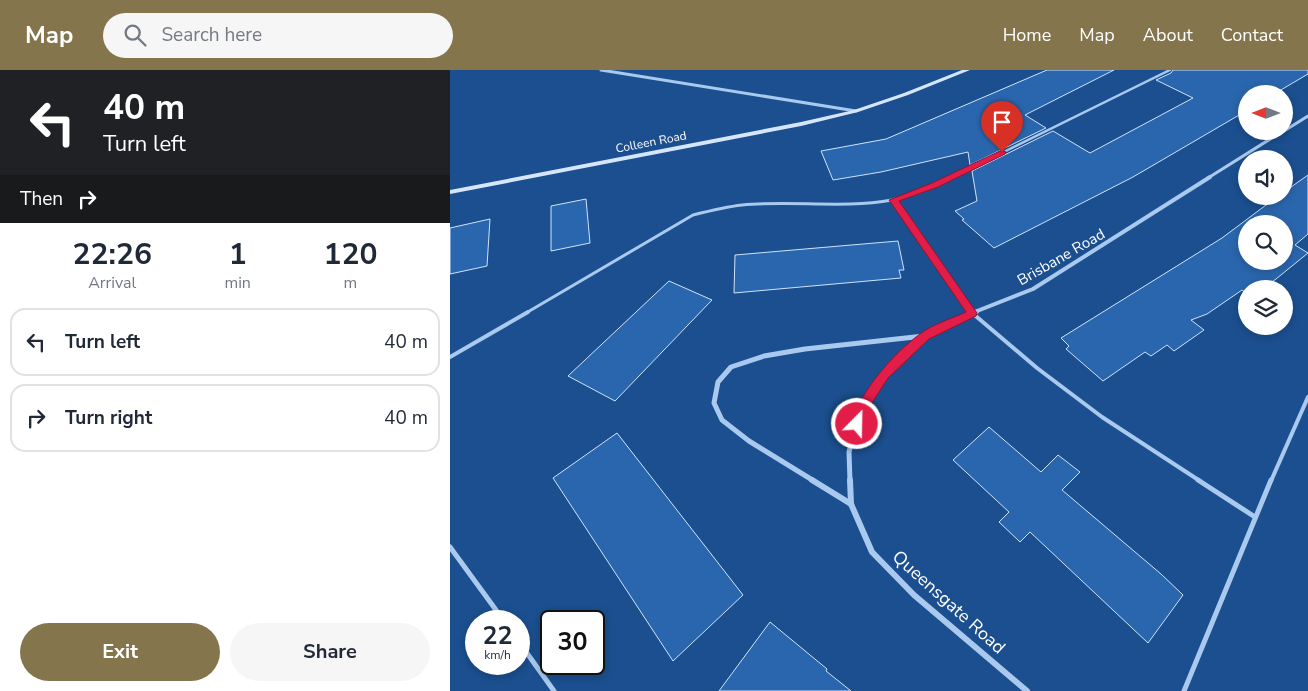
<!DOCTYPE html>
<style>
body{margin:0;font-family:"Nunito Sans",sans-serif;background:#f6f6f7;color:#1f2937;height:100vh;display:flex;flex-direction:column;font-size:19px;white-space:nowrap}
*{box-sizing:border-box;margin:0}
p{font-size:16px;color:#747a83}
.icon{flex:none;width:28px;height:28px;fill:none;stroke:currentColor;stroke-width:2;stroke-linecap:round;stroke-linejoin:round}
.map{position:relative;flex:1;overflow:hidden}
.drawer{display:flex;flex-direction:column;background:#fff;width:450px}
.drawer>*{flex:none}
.banner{background:#202124;color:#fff;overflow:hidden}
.needle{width:32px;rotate:270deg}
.tools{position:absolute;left:788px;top:15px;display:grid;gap:10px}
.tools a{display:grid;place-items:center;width:55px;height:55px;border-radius:50%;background:#fff;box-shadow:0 2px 8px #0003;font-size:25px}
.speed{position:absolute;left:15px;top:540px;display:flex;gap:10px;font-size:25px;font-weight:700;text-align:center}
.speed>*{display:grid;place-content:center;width:65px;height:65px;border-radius:50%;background:#fff;box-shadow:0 2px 8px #0003;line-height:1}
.speed small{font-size:12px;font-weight:400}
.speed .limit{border:2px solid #111;border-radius:8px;background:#fff;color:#111}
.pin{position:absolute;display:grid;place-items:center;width:42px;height:42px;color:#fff;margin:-51px -21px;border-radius:50% 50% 50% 0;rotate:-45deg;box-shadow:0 0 5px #0007}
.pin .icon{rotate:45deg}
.me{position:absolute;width:55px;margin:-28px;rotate:23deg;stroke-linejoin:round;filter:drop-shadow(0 0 4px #0008)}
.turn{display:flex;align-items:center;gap:18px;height:105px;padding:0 20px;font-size:22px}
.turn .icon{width:65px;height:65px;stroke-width:2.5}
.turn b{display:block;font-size:35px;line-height:42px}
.then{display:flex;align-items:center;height:48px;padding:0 20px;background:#0003;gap:10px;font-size:19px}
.eta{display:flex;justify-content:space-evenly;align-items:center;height:85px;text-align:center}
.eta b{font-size:30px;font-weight:700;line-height:35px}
.primary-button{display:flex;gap:10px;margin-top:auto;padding:10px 20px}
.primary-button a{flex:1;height:58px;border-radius:30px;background:#84754c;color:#fff;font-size:20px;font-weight:700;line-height:58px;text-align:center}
.primary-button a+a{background:#f6f6f7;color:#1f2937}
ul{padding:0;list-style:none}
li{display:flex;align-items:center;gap:15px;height:68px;margin:0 10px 8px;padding:0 10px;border:2px solid #e0e1e3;border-radius:15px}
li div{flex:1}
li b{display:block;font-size:19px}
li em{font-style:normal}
header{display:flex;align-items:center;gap:30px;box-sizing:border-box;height:70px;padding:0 25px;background:#84754c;color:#fff}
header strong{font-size:24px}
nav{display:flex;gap:28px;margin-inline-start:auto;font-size:18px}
.search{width:350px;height:45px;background:#f6f6f7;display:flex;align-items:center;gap:12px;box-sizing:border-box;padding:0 18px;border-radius:28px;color:#747a83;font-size:19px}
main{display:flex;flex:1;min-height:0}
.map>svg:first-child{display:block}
.building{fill:#2a66ad;stroke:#cfe3fa;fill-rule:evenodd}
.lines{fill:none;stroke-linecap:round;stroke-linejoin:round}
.lane-far3{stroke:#a9c9ee;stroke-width:2.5}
.lane-far2{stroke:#a9c9ee;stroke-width:3}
.lane-far1{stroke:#a9c9ee;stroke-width:4}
.lane{stroke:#a9c9ee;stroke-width:5}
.street-far3{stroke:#a9c9ee;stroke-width:3}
.street-far2{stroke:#a9c9ee;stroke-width:4}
.street-far1{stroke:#a9c9ee;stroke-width:5}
.street{stroke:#a9c9ee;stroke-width:6}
.secondary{fill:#d6e6fa;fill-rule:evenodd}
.route{fill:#e11d48;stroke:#92132f}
.labels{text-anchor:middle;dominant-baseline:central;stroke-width:5;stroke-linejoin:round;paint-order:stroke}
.far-street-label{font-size:12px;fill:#fff;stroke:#1b4f8f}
.street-label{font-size:15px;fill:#fff;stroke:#1b4f8f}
.near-street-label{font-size:18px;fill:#fff;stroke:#1b4f8f}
</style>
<header>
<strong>Map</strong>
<div class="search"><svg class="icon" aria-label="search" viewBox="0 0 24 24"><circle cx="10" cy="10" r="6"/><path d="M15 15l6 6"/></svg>Search here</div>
<nav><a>Home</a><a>Map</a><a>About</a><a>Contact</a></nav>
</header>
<main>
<section class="drawer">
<div class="banner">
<div class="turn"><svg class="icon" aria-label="left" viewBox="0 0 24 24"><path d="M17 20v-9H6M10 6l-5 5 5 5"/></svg><div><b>40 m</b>Turn left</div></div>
<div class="then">Then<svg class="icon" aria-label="right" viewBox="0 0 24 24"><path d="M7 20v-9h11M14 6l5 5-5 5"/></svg></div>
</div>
<div class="eta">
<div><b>22:26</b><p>Arrival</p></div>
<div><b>1</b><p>min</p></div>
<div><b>120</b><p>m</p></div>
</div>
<ul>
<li><svg class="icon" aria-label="left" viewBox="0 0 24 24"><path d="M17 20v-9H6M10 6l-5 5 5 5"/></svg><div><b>Turn left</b></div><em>40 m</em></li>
<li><svg class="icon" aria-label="right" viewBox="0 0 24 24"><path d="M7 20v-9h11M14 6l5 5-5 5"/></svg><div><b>Turn right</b></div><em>40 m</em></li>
</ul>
<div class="primary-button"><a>Exit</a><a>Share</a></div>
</section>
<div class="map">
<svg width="858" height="621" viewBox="0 0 858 621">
<rect width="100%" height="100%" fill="#1b4f8f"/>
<g class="building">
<path d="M597 0H664L575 45 596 58 520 95 518 82 431 102 383 110 371 81 436 69Z"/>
<path d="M723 0H858V4L824 24H796V41L683 107 544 178 512 150 514 149 505 141 527 131 522 101 603 61 640 83 743 28 706 10 721 3Z"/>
<path d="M858 105V164L845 175 858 183 826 209 812 219H796V223L792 220 757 244 741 250 754 260 724 281 717 275 701 286 695 282 653 311 616 279 619 276 611 268 772 168 828 126H834V122ZM796 154H834V191H796Z"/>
<path d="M136 129 140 173 101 181V136Z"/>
<path d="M40 149 37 196 0 204V158Z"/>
<path d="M448 171 454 200H449L451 208 284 223 285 185Z"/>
<path d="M219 211 262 230 165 331 118 306Z"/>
<path d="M539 357 591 402 608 385 630 402 612 420 711 504 733 525 698 573 580 462 570 472 549 452 559 442 503 390Z"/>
<path d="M167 363 293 525 223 591 103 408Z"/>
<path d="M320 552 377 599 376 601 401 621H269Z"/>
</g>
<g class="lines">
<path class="lane-far3" d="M501 108 720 0"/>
<g class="lane-far2">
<path d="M444 129 522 243"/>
<path d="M76 243 243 145C259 141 275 137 292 135 342 130 393 139 442 130 463 126 484 116 503 107"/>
</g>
<g class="lane-far1">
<path d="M521 242 587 298 652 347 750 411"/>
<path d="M0 287 78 242"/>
<path d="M821 411 858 327"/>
</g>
<g class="lane">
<path d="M748 410 805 447"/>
<path d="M0 477 54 551"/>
<path d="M69 572 104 621"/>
<path d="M734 621 821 410"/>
</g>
<g class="street-far3">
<path d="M151 0 406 41"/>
<path d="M834 61 858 46"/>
<path d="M758 108 833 61"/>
</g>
<path class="street-far2" d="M522 243 583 219 760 107"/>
<g class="street-far1">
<path d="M364 411 299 371 272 350 264 333 268 312 281 297 314 286 355 279 474 266"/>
<path d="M400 411 399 382 410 340 434 305 475 266 526 242"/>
</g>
<g class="street">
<path d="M362 410 401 434"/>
<path d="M400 410 401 434 422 482 464 525 577 621"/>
</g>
<path class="secondary" d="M512 0H520L458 25 408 42 351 56 0 124V120L351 52 404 40 454 23Z"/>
</g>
<path class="route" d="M552 80 556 82 555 84 488 117 449 131 527 243 526 246 479 269 438 308 416 342 411 358 407 359 402 358 401 354C410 321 443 284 470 264 483 254 501 249 516 242L439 130 482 113Z"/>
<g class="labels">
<g class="far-street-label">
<text transform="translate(201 72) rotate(-11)">Colleen Road</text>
</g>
<g class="street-label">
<text transform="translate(611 187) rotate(-30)">Brisbane Road</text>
</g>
<g class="near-street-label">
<text transform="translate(499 532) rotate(42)">Queensgate Road</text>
</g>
</g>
</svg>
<div class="tools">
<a><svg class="needle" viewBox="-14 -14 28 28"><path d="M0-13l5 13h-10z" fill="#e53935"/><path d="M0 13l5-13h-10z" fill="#747a83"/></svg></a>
<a><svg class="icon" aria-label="sound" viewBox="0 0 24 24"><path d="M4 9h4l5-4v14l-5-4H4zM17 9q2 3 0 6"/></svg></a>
<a><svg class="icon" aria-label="search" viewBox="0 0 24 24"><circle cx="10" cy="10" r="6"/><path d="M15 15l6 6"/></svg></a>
<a><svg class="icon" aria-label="layers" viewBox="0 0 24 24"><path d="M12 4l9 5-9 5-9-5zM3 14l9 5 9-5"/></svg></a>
</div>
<div class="speed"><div>22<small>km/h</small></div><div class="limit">30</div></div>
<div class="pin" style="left:552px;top:82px;background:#d93025"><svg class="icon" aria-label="arrive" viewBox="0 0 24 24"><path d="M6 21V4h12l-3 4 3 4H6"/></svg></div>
<svg class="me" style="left:407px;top:354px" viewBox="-20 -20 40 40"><circle r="17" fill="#e11d48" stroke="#fff" stroke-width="3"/><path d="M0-11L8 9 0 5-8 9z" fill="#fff"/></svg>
</div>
</main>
